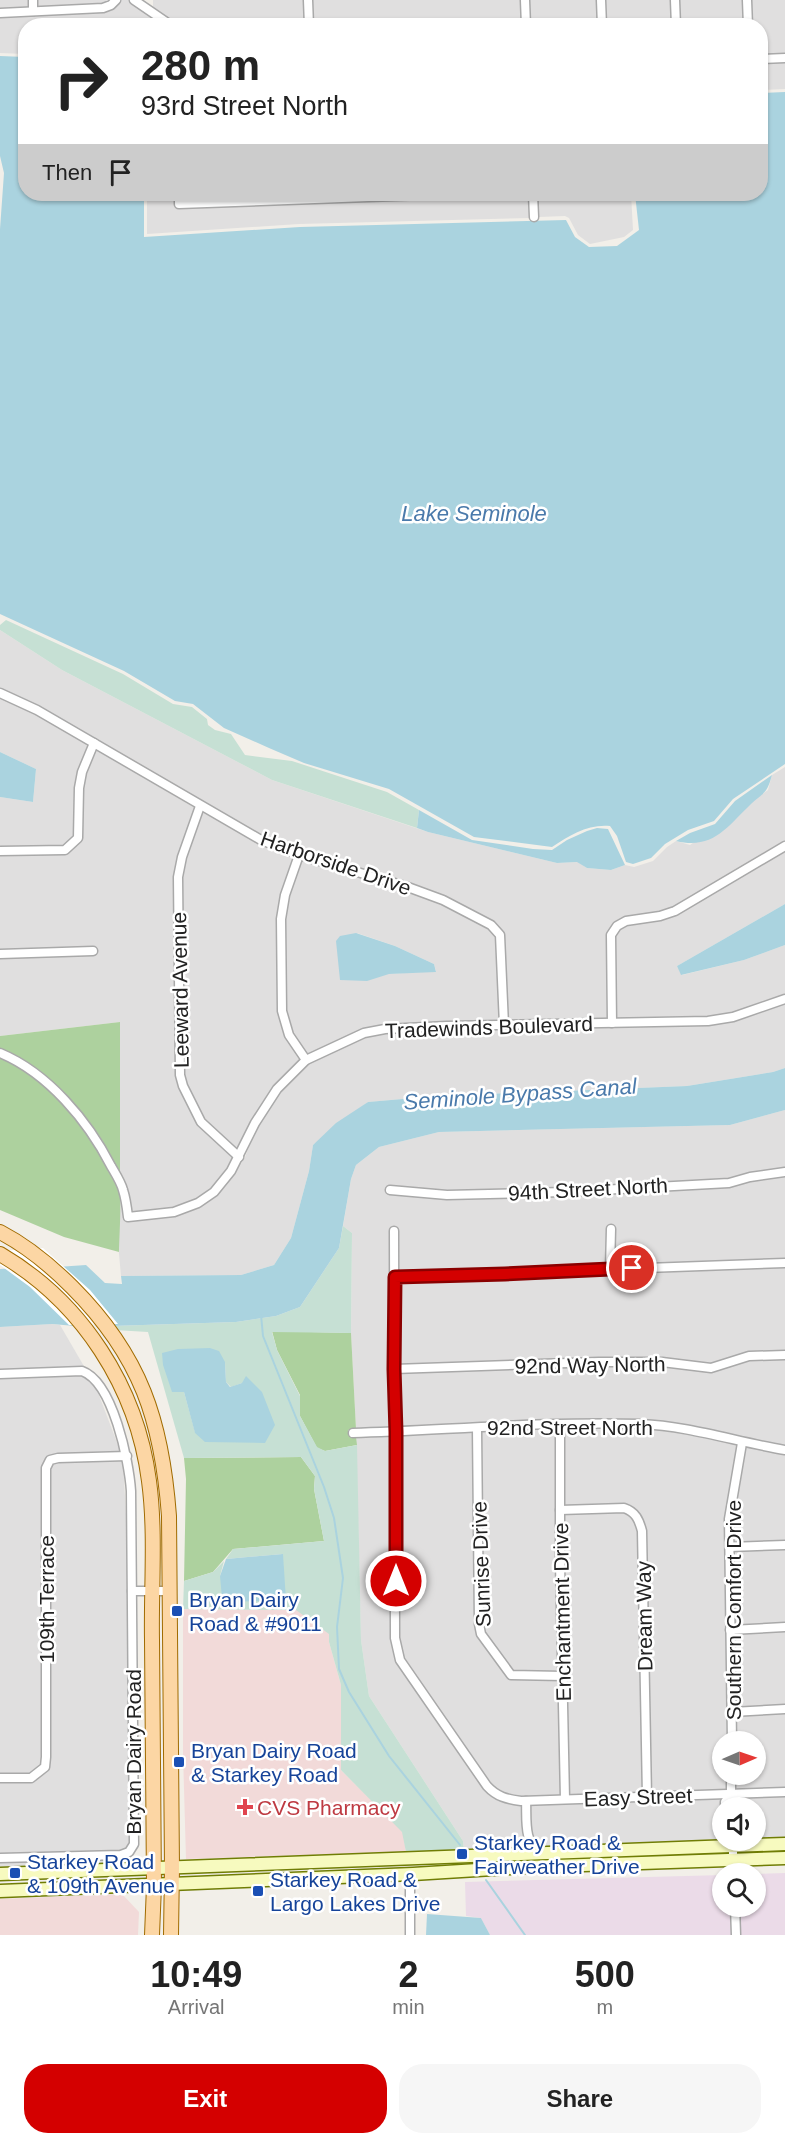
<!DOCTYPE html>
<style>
body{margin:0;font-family:Helvetica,sans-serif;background:#f6f6f6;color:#222;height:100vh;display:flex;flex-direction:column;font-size:22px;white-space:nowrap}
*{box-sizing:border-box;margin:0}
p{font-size:20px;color:#767676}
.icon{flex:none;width:33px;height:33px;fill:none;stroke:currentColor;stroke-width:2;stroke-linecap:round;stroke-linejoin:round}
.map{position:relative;height:1935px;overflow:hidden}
.sheet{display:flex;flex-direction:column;background:#fff;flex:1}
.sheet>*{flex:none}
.top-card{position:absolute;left:18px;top:18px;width:750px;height:183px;border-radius:24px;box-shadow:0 2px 4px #0004;background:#fff;color:#222;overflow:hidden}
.needle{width:39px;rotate:88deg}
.buttons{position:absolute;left:712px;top:1731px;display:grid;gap:12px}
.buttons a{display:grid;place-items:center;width:54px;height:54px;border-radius:50%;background:#fff;box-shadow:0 2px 4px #0004;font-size:30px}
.pin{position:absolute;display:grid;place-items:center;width:51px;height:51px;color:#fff;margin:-26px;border:3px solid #fff;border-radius:50%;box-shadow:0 2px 6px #0007}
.me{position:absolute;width:66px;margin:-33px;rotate:0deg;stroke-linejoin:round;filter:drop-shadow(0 0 4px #0008)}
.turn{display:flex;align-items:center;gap:21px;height:126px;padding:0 24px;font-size:27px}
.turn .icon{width:78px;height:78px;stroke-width:2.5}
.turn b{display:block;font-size:42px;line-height:51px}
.then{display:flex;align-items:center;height:57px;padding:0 24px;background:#0003;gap:12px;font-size:22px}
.eta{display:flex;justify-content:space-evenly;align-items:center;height:102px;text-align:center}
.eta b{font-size:36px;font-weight:700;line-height:42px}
.action{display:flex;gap:12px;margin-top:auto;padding:12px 24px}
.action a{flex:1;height:69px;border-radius:24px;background:#d40000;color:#fff;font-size:24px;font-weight:700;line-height:69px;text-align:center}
.action a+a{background:#f6f6f6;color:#222}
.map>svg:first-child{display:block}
.residential{fill:#e0dfdf;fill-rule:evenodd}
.commercial{fill:#f2dad9}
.industrial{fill:#ebdbe8}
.forest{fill:#add19e}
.wetland{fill:#c6e0d4;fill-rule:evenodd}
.water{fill:#aad3df}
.pier{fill:#fff}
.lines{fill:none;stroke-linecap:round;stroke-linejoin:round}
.stream{stroke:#aad3df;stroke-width:2}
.minor-casing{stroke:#a9a9a9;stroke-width:11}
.secondary-casing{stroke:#707d05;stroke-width:15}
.primary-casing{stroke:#a06b00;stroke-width:16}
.minor{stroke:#fff;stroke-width:8}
.secondary{stroke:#f7fabf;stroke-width:12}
.primary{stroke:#fcd6a4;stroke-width:14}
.route-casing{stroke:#8a0000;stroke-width:15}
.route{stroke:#d40000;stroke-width:10}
.transit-dot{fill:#1a4fb4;stroke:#fff;stroke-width:2}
.health-dot{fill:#e0444e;stroke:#fff;stroke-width:2}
.labels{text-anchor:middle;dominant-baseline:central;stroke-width:5;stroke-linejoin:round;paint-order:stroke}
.street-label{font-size:21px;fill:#222;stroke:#fff}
.transit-label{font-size:21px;fill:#164399;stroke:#fff;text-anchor:start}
.health-label{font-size:21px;fill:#be3a42;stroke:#fff;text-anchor:start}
.water-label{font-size:22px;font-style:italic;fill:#4a7aab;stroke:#fff}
</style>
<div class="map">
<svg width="785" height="1935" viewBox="0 0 785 1935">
<rect width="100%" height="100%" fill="#f2efe9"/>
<g class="residential">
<path d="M0 0H28L29 8 0 9Z"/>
<path d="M37 0H111L102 4 37 8Z"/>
<path d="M120 0H128L166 25 26 26 25 54 0 53V16L103 11 114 8Z"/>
<path d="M153 0H304L305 25H178L153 7Z"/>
<path d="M313 0H521L522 25H313Z"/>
<path d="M529 0H597V25H530Z"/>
<path d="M605 0H671L672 25H606Z"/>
<path d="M679 0H743V25H680Z"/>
<path d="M751 0H785V55H761L760 26 752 25Z"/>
<path d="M785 62V89L761 90 760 63Z"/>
<path d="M147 194H175V208L529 194 530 218 299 224 147 234Z"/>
<path d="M183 194H316L317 195 183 200Z"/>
<path d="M538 194H631L633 230 624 237 590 244 578 235 569 218 565 216 539 217Z"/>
<path d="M0 630 62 670 272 780 428 832 557 863 578 862 587 868 611 870 625 865 634 867 653 861 667 847 676 841 690 845 768 790 772 775 785 767V841L673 908 659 913 625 917 614 924 606 935 607 1019 508 1021 504 935 493 922 263 836 99 741 0 689Z"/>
<path d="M0 698 35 714 89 745 78 770 75 787 74 837 64 846 0 848V797L33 802 36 769 0 752Z"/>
<path d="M96 749 195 808 178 856 174 877 176 1075 179 1087 197 1124 234 1157 228 1170 212 1189 196 1199 173 1208 132 1213 127 1188 120 1173V1022L0 1036V958L98 954 97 947 0 951V855L65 853 81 842 83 838V788L86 773Z"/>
<path d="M203 812 259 843 294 857 281 893 277 918 278 1011 285 1036 301 1060 269 1092 251 1121 238 1150 204 1120 187 1085 184 1074 182 877 186 858Z"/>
<path d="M785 850V904L677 966 682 975 744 960 785 945V995L732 1013 707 1017 616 1019 615 936 620 929 627 924 661 920 676 914Z"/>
<path d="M302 860 404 890 441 903 493 932 496 936 499 1021 447 1022 363 1030 307 1055 293 1034 286 1011 285 919 289 895ZM357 933 395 946 434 964 436 971 389 974Z"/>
<path d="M785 1003V1068L773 1072 687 1086 437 1096 368 1102 313 1145 309 1171 291 1238 274 1265 241 1275 121 1276 119 1254V1192L125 1222 175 1215 200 1206 217 1195 225 1187 245 1157 258 1124 275 1097 308 1063 349 1043 366 1037 385 1033 447 1029 709 1025Z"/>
<path d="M785 1110V1168L728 1179 564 1188 447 1191 386 1186V1194L447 1199 751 1181 785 1175V1259L614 1265 615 1226 607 1225 606 1265 505 1271 399 1273 398 1227H390L392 1322 389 1373 392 1428 356 1429 351 1333 352 1233 343 1226 351 1179 356 1165 379 1147 439 1132 730 1125Z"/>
<path d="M785 1267V1352L711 1364 398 1365 400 1280Z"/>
<path d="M52 1324 60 1325 85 1368 0 1370V1327Z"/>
<path d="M785 1359V1447L642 1421 400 1428 398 1373 599 1366H661L712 1371 750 1360Z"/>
<path d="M81 1375 94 1383 97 1390 121 1453 47 1459 42 1466V1757L41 1765 29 1774 0 1775V1378Z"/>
<path d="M642 1428 701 1436 737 1445 725 1519 727 1741 723 1742V1774L727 1775V1790L651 1793 646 1530 641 1515 634 1508 626 1505 564 1506V1429Z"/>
<path d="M556 1429V1563L559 1672H513L485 1633 483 1623 482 1431Z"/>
<path d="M473 1432 475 1624 477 1635 507 1677 511 1679H559L561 1796 521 1797 510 1796 496 1790 404 1659 400 1637V1435Z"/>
<path d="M392 1435 391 1638 396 1661 484 1789 490 1796 500 1800 523 1804 524 1838 515 1848 464 1850 463 1841 369 1696 361 1640 356 1437Z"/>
<path d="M745 1447 785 1454V1541L734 1543 736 1499Z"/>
<path d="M123 1461 127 1532 130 1844 126 1849 121 1852 0 1854V1782L33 1781 48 1769 50 1757V1469L53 1463 58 1462Z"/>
<path d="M623 1512 634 1519 638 1532 643 1793 569 1796 564 1513Z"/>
<path d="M785 1548V1624L734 1626V1550Z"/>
<path d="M785 1631V1706L736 1708 735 1634Z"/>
<path d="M785 1713V1788L736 1790V1775L756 1774V1742L736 1741V1715Z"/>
<path d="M785 1796V1837L756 1839V1808L742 1807 740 1797Z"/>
<path d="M723 1798 721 1802 723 1840 537 1847 532 1839 531 1804Z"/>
<path d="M117 1859 111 1864 0 1869V1861Z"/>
</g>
<g class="commercial">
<path d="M183 1609 297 1610 330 1634 329 1642 341 1685V1770L403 1832 406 1852 186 1859 183 1753Z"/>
<path d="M122 1894 139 1912 138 1935H0V1899Z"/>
</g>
<g class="industrial">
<path d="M785 1873V1935H740L739 1907 756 1906V1874Z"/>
<path d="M723 1875V1906L731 1907 732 1935H490L481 1918 466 1916 465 1882Z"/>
</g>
<g class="forest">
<path d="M120 1022V1173C114 1162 109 1151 102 1140 79 1103 40 1066 0 1049V1036Z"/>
<path d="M0 1057C45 1076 86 1126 108 1168 111 1175 116 1182 119 1189 122 1200 119 1239 119 1254V1252L64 1237 0 1210Z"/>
<path d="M272 1331 351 1333 356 1429 348 1430 349 1436 356 1437 357 1445 325 1451 317 1448 300 1416V1395L277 1350Z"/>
<path d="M301 1457 315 1476 314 1489 324 1541 233 1549 213 1572 184 1581 186 1479 184 1458Z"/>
</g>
<g class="wetland">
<path d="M6 620 123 674 173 704 192 707 207 719 208 725 215 730 231 734 245 755 292 761 387 792 419 810 417 828 272 780 62 670 0 630V625Z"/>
<path d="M343 1226 352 1233 351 1333 272 1332 277 1350 300 1396V1416L317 1447 325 1451 357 1445 361 1640 369 1696 463 1841 464 1850 406 1852 402 1832 341 1770V1685L329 1642V1634L296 1610 183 1609 184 1581 213 1572 224 1561 220 1576 283 1554 226 1559 233 1549 324 1541 314 1489 315 1476 301 1457 184 1458 148 1332 114 1330 112 1326 236 1322 276 1316 300 1307 339 1248ZM225 1362 226 1382 231 1387 242 1383 195 1432 184 1392Z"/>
</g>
<g class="water">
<path d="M0 56 25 57 26 194H144V237L300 227 566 220 575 237 589 247 617 246 639 230 635 194H760L761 93 785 92V764L733 799 714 821 688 830 665 844 651 858 633 864 626 862 617 836 610 826C588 824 570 835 552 847L474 837 389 789 304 763 269 748 224 728 193 704 175 701 124 671 0 614V229L4 173 0 156Z"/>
<path d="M0 752 36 769 33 802 0 797Z"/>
<path d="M772 775C767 794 764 792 751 804 727 827 713 850 676 841L690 833 715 824 735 801Z"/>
<path d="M419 810 472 840 533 849 552 850 567 840 587 831 597 828 608 829 625 865 611 870 587 868 577 862 557 863 428 832 417 828Z"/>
<path d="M785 904V945L744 960 681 975 677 966Z"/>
<path d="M356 933 395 946 434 964 436 972 389 974 367 981 340 980 336 941 340 936Z"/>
<path d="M785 1068V1110L730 1125 439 1132 379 1147 356 1165 351 1179 339 1248 300 1307 276 1316 236 1322 112 1326 57 1267 86 1265 105 1283 122 1284 121 1276 241 1275 274 1265 291 1238 309 1171 313 1145 336 1123 368 1102 437 1096 687 1086 773 1072Z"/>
<path d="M17 1268 75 1326 52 1324 0 1327V1269Z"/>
<path d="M210 1348 219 1351 225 1362 226 1382 230 1387 242 1383 246 1376 262 1392 275 1425 265 1443 205 1442 195 1433 184 1392H172L163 1365 162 1353 178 1349Z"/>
<path d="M283 1554 286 1600 231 1602 222 1598 220 1576 226 1559Z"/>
<path d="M427 1914 481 1918 490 1935H426Z"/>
</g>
<path class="pier" d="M43 1248 90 1290 118 1324 69 1325 30 1287 0 1265V1251Z"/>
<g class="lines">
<g class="stream">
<path d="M261 1315 263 1336 324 1487 334 1518 343 1578 337 1627 339 1669 349 1692 389 1756 460 1845"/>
<path d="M486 1880 525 1935"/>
</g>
<defs>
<g id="minor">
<path d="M33 0V11"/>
<path d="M134 0 172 26"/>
<path d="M308 0 309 26"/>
<path d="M525 0 526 26"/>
<path d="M601 0 602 26"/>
<path d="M675 0 676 26"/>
<path d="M747 0 748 26"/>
<path d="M0 13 103 8 111 5 116 0"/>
<path d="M760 59 785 58"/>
<path d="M179 194V204L450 194"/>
<path d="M533 194 534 217"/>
<path d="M0 693 37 710 261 840 299 855 405 886 443 900 491 925 500 935 504 1025"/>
<path d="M200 806 182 857 178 877 180 1075 183 1086 201 1122 239 1157"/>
<path d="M0 851 65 850 78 838 79 788 82 772 94 743"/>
<path d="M299 855 285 895 281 919 282 1011 289 1035 306 1060"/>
<path d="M0 954 93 951"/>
<path d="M612 1023 611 935 617 926 626 921 660 916 675 911 785 846"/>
<path d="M0 1053C48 1073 88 1121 111 1166 115 1173 121 1182 123 1190 126 1199 127 1208 128 1217L174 1212 198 1203 214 1192 231 1171 255 1123 277 1089 306 1060 364 1033 385 1029 447 1026 708 1021 733 1017 785 999"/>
<path d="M390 1190 447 1195 564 1192 729 1183 750 1177 785 1172"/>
<path d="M394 1231 395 1638 400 1660 487 1786C497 1797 507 1799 521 1801L785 1792"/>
<path d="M610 1269 611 1229"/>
<path d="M395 1277 785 1263"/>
<path d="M394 1369 599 1362H662L711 1368 749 1356 785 1355"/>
<path d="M0 1374 82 1371C113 1382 129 1461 131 1491L134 1844 129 1852 121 1855 0 1858"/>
<path d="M560 1425V1563L565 1799"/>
<path d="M477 1428 479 1624 481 1634 511 1675 563 1676"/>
<path d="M353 1433C447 1430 546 1421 641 1424 689 1426 737 1442 785 1450"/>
<path d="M560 1510 624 1508C636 1512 639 1520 642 1531L647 1797"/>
<path d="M730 1547 785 1545"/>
<path d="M132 1591H170"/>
<path d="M730 1630 785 1627"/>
<path d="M732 1712 785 1709"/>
<path d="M732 1742 729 1519 742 1443"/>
<path d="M0 1778H31L45 1767 46 1757V1468L50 1460 58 1458 127 1456"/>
<path d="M731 1794V1774"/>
<path d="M526 1801C527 1820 523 1842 541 1854"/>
<path d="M725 1808V1802L731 1794 738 1801V1808"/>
<path d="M733 1874V1846L735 1841"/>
<path d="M735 1906 736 1935"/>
<path d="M410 1935V1890L413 1874"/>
</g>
<g id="secondary">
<path d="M0 1874 785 1844"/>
<path d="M0 1891 413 1874 526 1867 785 1858"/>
</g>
<g id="primary">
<path d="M0 1232C27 1246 51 1266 72 1287 141 1356 162 1421 169 1516L172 1868 171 1935"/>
<path d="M0 1254C82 1302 137 1387 149 1481 156 1533 151 1588 152 1640 153 1722 154 1804 154 1886L152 1935"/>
</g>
</defs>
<use href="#minor" class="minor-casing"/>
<use href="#secondary" class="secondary-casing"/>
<use href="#primary" class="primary-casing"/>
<use href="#minor" class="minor"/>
<use href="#secondary" class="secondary"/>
<use href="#primary" class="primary"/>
</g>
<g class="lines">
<defs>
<path id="route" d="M396 1581V1432L394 1369 395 1277 505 1274 632 1268"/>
</defs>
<use href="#route" class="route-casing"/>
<use href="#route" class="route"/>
</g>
<g class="transit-dot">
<rect x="171" y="1605" width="12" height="12" rx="3"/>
<rect x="173" y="1756" width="12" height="12" rx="3"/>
<rect x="456" y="1848" width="12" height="12" rx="3"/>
<rect x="9" y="1867" width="12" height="12" rx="3"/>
<rect x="252" y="1885" width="12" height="12" rx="3"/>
</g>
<path class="health-dot" d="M242 1798h6v6h6v6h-6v6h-6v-6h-6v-6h6z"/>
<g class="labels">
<g class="street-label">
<text transform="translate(336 863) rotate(19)">Harborside Drive</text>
<text transform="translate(180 990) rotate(-91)">Leeward Avenue</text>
<text transform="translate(489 1027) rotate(-2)">Tradewinds Boulevard</text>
<text transform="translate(588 1189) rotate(-3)">94th Street North</text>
<text transform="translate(590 1365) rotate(-1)">92nd Way North</text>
<text x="570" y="1427">92nd Street North</text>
<text transform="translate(481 1564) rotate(-92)">Sunrise Drive</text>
<text transform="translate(46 1599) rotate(-90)">109th Terrace</text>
<text transform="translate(733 1610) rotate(-90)">Southern Comfort Drive</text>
<text transform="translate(562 1612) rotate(-91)">Enchantment Drive</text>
<text transform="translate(644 1616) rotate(-91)">Dream Way</text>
<text transform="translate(133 1752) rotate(-90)">Bryan Dairy Road</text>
<text transform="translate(638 1797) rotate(-2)">Easy Street</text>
</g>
<g class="transit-label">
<text x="189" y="1599">Bryan Dairy<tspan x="189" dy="24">Road &amp; #9011</tspan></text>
<text x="191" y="1750">Bryan Dairy Road<tspan x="191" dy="24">&amp; Starkey Road</tspan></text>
<text x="474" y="1842">Starkey Road &amp;<tspan x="474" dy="24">Fairweather Drive</tspan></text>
<text x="27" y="1861">Starkey Road<tspan x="27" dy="24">&amp; 109th Avenue</tspan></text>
<text x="270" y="1879">Starkey Road &amp;<tspan x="270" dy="24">Largo Lakes Drive</tspan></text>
</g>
<g class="health-label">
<text x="257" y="1807">CVS Pharmacy</text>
</g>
<g class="water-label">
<text x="474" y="513">Lake Seminole</text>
<text transform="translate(520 1094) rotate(-4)">Seminole Bypass Canal</text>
</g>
</g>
</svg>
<div class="buttons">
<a><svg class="needle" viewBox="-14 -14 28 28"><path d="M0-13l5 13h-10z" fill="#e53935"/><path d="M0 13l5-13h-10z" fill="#767676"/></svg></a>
<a><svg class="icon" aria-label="sound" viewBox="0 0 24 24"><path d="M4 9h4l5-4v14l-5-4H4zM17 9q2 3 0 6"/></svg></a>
<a><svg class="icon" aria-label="search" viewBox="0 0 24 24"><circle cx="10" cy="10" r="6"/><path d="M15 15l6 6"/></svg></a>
</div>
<div class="pin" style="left:632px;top:1268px;background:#d93025"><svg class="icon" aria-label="arrive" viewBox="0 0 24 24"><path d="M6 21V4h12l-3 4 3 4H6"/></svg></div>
<svg class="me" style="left:396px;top:1581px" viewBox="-20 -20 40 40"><circle r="17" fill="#d40000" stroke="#fff" stroke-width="3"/><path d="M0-11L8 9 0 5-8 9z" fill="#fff"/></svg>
<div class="top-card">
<div class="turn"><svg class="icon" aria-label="right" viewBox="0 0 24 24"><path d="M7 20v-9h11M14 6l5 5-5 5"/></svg><div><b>280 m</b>93rd Street North</div></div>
<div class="then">Then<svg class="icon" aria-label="arrive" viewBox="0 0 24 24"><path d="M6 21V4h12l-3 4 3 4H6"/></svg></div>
</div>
</div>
<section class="sheet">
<div class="eta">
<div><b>10:49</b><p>Arrival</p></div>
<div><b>2</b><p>min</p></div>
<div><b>500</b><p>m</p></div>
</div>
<div class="action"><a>Exit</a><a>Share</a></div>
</section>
